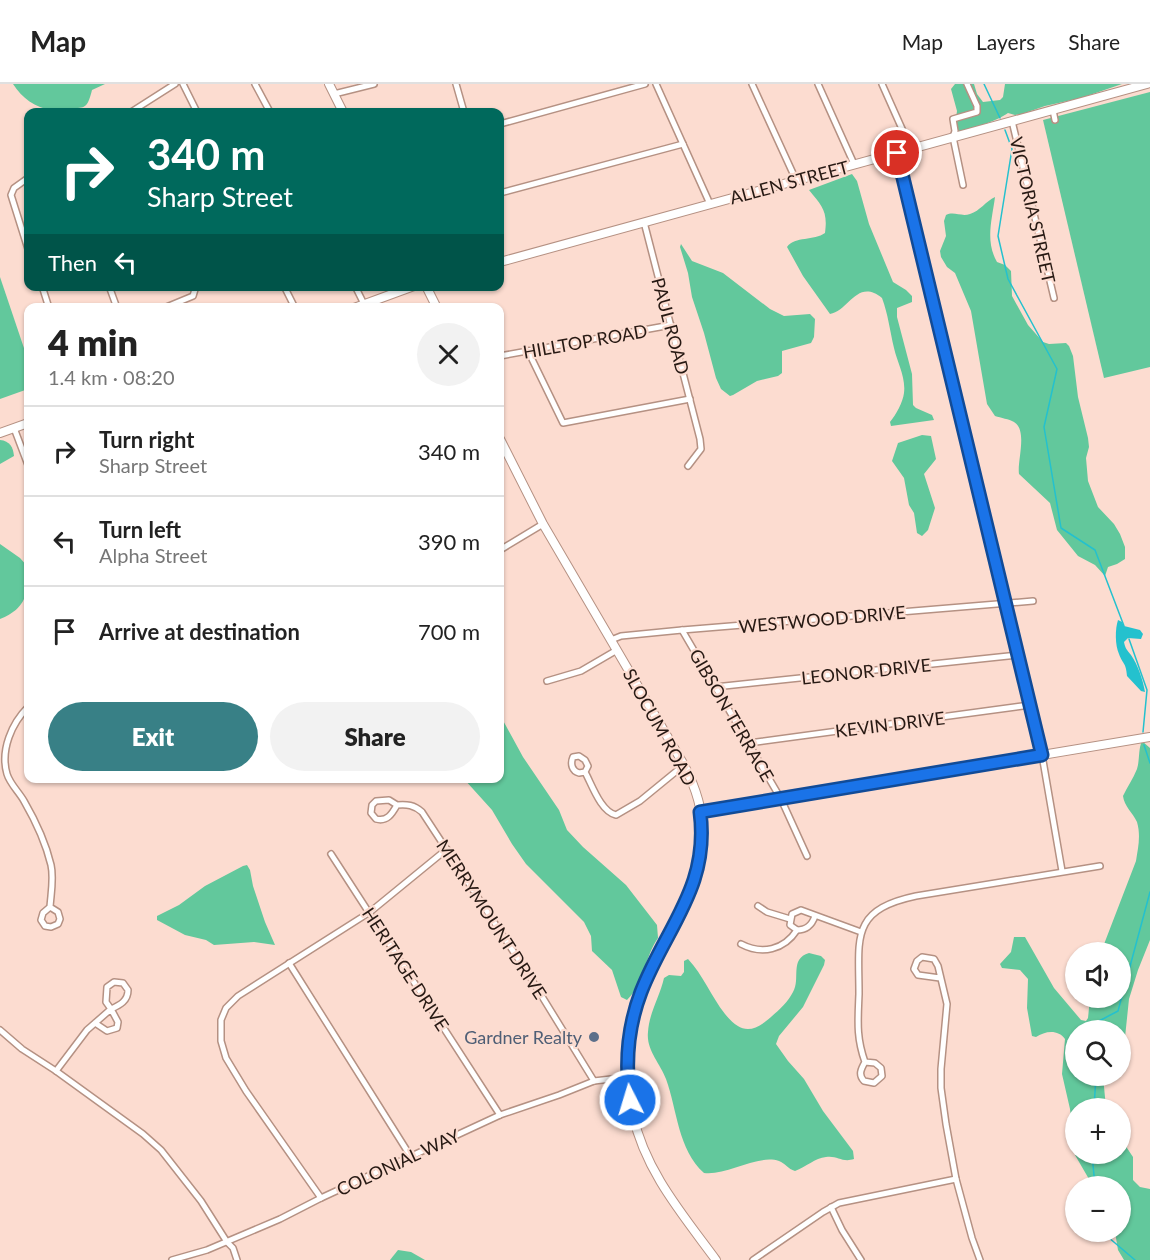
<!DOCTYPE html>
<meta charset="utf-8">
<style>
body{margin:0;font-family:Lato,sans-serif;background:#f2f2f2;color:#222;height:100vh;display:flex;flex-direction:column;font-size:22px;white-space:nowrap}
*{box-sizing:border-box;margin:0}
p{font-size:20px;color:#767676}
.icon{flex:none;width:33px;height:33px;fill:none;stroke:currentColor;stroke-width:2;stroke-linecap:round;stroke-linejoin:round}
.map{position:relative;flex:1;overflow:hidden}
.sheet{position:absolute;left:24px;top:219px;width:480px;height:480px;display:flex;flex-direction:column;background:#fff;border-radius:12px;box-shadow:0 2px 4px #0004}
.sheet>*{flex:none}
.guide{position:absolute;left:24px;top:24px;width:480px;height:183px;border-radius:12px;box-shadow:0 2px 4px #0004;background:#00695c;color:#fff;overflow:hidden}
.fabs{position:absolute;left:1065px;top:858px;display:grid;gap:12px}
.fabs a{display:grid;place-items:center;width:66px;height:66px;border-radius:50%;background:#fff;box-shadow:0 2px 4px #0004;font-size:30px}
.pin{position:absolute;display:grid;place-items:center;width:51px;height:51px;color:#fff;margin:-26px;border:3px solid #fff;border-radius:50%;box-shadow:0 2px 6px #0007}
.me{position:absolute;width:66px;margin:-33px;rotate:355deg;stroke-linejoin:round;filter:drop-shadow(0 0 4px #0008)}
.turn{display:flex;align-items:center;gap:21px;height:126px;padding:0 24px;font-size:27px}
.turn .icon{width:78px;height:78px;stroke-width:2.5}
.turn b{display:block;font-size:42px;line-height:51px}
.then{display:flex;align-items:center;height:57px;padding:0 24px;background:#0003;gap:12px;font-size:22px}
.round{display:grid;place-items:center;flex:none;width:63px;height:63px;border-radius:32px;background:#f2f2f2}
.head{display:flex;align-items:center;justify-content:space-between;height:102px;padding:0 24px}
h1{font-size:36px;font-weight:800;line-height:45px}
.action{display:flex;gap:12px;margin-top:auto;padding:12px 24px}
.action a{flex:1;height:69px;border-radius:36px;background:#388086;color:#fff;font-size:24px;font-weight:800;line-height:69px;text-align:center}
.action a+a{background:#f2f2f2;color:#222}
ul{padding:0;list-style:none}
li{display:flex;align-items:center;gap:18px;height:90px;padding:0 24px;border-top:2px solid #e0e0e0}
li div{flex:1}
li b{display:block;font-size:22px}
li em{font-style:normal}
header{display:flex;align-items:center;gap:36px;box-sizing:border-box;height:84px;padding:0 30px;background:#fff;border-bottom:2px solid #e0e0e0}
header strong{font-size:28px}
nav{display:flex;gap:33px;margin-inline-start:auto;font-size:21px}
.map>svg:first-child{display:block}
.green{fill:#62c89c}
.water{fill:#24c1ce}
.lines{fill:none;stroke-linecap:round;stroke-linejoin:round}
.stream{stroke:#24c1ce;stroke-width:1.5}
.street-casing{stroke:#b59183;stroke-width:8}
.secondary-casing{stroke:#b59183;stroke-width:10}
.street{stroke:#fff;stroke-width:5}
.secondary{stroke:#fff;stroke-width:8}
.route-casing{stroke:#114b97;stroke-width:15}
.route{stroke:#1a73e8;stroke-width:10}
.service-dot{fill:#5c6f8a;stroke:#fcdcd0;stroke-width:2}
.labels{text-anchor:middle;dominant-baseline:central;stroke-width:4.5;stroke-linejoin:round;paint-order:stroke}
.street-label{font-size:18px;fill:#271913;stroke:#fcdcd0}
.service-label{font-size:18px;fill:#4e5e75;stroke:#fcdcd0;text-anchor:end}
</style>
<header>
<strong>Map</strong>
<nav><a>Map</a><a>Layers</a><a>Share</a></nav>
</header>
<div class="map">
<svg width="1150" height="1176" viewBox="0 0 1150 1176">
<rect width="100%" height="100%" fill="#fcdcd0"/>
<g class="green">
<path d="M13 0H105L92 6C87 26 85 24 66 24 61 24 57 26 52 26 35 24 22 14 13 0Z"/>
<path d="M955 0H974L977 10 983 18 1000 16 1003 13 1005 0H1122L1081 14 1045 22 1022 30 1015 31 1008 29C997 37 967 47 954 48L957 27 951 5Z"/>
<path d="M1150 8V283L1104 294 1043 36Z"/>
<path d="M852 90 857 97 869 140 893 198 906 206 912 212V218L897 224V233L912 290 913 321 916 324 932 331 934 336 891 342 890 338C896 331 903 318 904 309 906 293 897 278 894 264 890 247 888 230 882 214 857 194 849 227 830 230L803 192 787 163C795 152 814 157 825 149 828 127 822 122 809 106Z"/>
<path d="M995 113C992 136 985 157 997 178L1005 181 1011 187 1012 212 1028 241 1043 258 1049 260 1066 259 1069 262 1073 272 1078 313 1088 354 1089 363 1086 374 1088 397 1098 423 1114 440 1120 450 1125 463V475L1117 480 1108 483 1105 492 1095 481 1078 472 1057 446 1050 419 1019 390C1017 377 1028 346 1014 338 1009 335 1001 334 995 332L987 320 971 227 955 189 947 183 941 173 940 167 946 152 944 137 946 131C954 127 961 133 970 130 980 127 986 117 995 113Z"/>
<path d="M681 160 692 177 723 189 770 225 784 232 810 230 815 235 814 253 811 259 782 267V289L778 292 757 297 733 311 730 312 721 305 716 294 704 249 692 213 688 189 680 163Z"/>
<path d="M0 193 28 276V305L0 315Z"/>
<path d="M922 351 931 352 936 375 924 390 935 424 928 446 922 452 917 449 914 429 909 421 904 394 892 377 898 359Z"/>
<path d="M0 356C10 357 13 363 14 372L0 380Z"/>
<path d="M0 460 20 474 28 483C28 509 27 524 0 535Z"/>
<path d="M500 631 523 673 559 726 567 746 583 763 626 801 657 841 658 854C645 872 644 900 627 916L621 913 612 886 592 867 591 852 584 838 526 780 512 760 492 726 464 695 500 694Z"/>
<path d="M1142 657 1150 664V856L1138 886 1129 915 1124 963 1121 977 1120 946H1076V992H1103L1106 1024H1076V1070H1120L1121 1055 1133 1073V1096L1140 1103 1150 1105V1176H1124L1118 1166 1115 1148H1120V1102H1093L1075 1071 1070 1025 1062 990 1065 955C1058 945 1045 947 1036 953L1032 952 1027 924 1028 895 1020 886 1002 884 1000 880 1011 868 1014 853H1025L1054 904 1081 936 1086 937 1088 934 1090 914H1120V868H1101L1136 777C1138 764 1141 752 1137 738 1133 729 1124 722 1123 712 1127 703 1133 695 1137 685 1140 675 1138 666 1142 657Z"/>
<path d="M247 781 250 786 253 802 265 838 275 861 254 858 214 861 206 856 185 851 157 836V832L179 821 205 802 243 782Z"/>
<path d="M809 869 821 872 825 876 824 881 803 923 779 952 776 960 788 977 804 995 823 1027 853 1067 854 1075C842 1079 837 1071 826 1073 815 1074 806 1083 795 1087 788 1085 785 1079 779 1077 757 1070 726 1092 704 1089 678 1066 677 1025 666 995 660 979 646 966 648 948 649 929 660 912 664 894L669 891 681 892 684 888V877L688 875C703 891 711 912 725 930 741 950 753 949 771 933 780 925 788 918 793 908 801 895 789 875 809 869Z"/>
<path d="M398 1166 411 1168 425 1176H390Z"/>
</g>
<path class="water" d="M1118 536 1122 538 1124 542 1140 546 1143 550 1141 555 1128 554 1124 558C1125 564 1127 566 1131 571 1138 581 1143 596 1145 608L1141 607 1127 592C1126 578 1123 581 1119 570 1115 561 1115 545 1118 536Z"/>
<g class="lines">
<g class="stream">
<path d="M984 0 1000 34"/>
<path d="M1005 46 1012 65 998 152 1008 195 1057 285 1044 343 1061 444 1095 466 1124 542"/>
<path d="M1129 555 1147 606 1143 648"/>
<path d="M1144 661 1150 679"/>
<path d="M1098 946 1099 937 1118 927 1150 808"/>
<path d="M1094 1024 1096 992"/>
<path d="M1092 1070 1095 1102"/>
<path d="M1106 1148 1108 1153 1135 1176"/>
</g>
<defs>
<g id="street">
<path d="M183 0 197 28"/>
<path d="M255 0 270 28"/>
<path d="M456 0 464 28"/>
<path d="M656 0 710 120"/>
<path d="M752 0 796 96"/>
<path d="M818 0 854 80"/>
<path d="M882 0 911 65"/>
<path d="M334 10 374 0"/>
<path d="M1053 26 1055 36"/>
<path d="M131 28 175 0"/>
<path d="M1012 37 1054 214"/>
<path d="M500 40 645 0"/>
<path d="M897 69 1041 665 1062 787"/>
<path d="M28 94 14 104 11 111 28 165"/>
<path d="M963 101 953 53 955 47 953 35 977 28V22L967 0"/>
<path d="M500 109 683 60"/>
<path d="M644 138 700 355 701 365 688 382"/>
<path d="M42 202 49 224"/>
<path d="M109 202 117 224"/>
<path d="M284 202 295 224"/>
<path d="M355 202 364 220"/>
<path d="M164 224 193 212 196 202"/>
<path d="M528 267 563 339 690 315"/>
<path d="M500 272 671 241"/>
<path d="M14 344 28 381"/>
<path d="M500 466 543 440"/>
<path d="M682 546 781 715 807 772"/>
<path d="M611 556 621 552 682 546 1033 517"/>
<path d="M547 597 581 587 617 566"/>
<path d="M715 603 1018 571"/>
<path d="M28 623C12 639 0 666 7 690 10 700 19 708 24 717 35 736 46 760 51 781 54 794 51 809 50 823L43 829 41 836 45 842 51 843 58 840 60 835 58 828 50 823"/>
<path d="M749 659 1030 621"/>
<path d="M585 688 579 689C572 687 570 680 573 673L579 672 585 676 588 682 585 688C592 701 601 728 616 731L640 717 684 681"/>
<path d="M397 721 389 716 376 717 372 721 371 729 376 735C387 738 392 730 397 721 407 720 414 721 422 728L530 893 594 997"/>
<path d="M331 770 500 1031"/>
<path d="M758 822 767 828 790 835"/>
<path d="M815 832C812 841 807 846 797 846L790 841 792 830 801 826 861 848"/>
<path d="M741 860C762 871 784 866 797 846"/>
<path d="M289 879 411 1073"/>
<path d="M940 894 918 891 914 885 917 877 922 873 934 875 938 882 947 920 941 985V1004L946 1040 956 1095 972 1154 980 1176"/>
<path d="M0 946 22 965 56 987 143 1050 161 1066 201 1117 227 1158 233 1164 237 1176"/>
<path d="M865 978 875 979 881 984 882 992 874 999 864 997C858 991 861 985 865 978 856 953 858 936 859 910 859 854 850 826 916 812L1100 782"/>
<path d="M56 987 87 946 111 925 106 918 107 903 114 898 123 899 128 906C128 917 120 921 111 925L118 938 117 944 107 947 95 939"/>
<path d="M321 1114 246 1007 226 974 221 957V936L226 924 238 912 370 828 447 765"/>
<path d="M831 1123 842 1146 861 1176"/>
<path d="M172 1176 207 1166 280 1135 321 1114 500 1031 559 1011 594 997 628 993"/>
<path d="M753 1176 823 1128 839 1119 956 1095"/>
</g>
<g id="secondary">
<path d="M329 0 343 28"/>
<path d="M500 178 1147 0"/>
<path d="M426 202 437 224"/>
<path d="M354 224 414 202"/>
<path d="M0 349 28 339"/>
<path d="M500 355 543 440 684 681C735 777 671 827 641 910 626 948 623 992 633 1031 645 1087 683 1131 716 1176"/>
<path d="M700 728 1150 653"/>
</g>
</defs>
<use href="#street" class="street-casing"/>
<use href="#secondary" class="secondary-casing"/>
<use href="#street" class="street"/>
<use href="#secondary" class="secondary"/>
</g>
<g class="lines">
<defs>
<path id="route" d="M630 1016C625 980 628 942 641 908 666 843 710 803 700 728L1042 671 897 69"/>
</defs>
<use href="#route" class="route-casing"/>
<use href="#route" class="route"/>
</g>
<circle class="service-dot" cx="594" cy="953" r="6"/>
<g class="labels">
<g class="street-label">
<text transform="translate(789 98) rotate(-15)">ALLEN STREET</text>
<text transform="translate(1033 126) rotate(77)">VICTORIA STREET</text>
<text transform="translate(671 242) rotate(75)">PAUL ROAD</text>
<text transform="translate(585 257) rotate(-10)">HILLTOP ROAD</text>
<text transform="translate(822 535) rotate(-5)">WESTWOOD DRIVE</text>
<text transform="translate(866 587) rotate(-6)">LEONOR DRIVE</text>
<text transform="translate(732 631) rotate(60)">GIBSON TERRACE</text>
<text transform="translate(890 640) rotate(-7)">KEVIN DRIVE</text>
<text transform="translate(660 643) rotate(61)">SLOCUM ROAD</text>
<text transform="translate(492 835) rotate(57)">MERRYMOUNT DRIVE</text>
<text transform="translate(406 885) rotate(57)">HERITAGE DRIVE</text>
<text transform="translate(398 1078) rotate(-25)">COLONIAL WAY</text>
</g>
<g class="service-label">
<text x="582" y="953">Gardner Realty</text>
</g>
</g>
</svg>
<div class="fabs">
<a><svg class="icon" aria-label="sound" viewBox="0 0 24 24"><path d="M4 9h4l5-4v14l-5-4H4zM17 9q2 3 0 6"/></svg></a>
<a><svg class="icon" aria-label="search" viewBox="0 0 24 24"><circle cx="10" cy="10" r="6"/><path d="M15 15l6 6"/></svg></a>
<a>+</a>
<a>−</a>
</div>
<div class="pin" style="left:897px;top:69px;background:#d93025"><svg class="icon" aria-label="arrive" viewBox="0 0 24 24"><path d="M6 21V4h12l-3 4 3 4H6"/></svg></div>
<svg class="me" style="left:630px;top:1016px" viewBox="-20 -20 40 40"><circle r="17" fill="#1a73e8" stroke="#fff" stroke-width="3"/><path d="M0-11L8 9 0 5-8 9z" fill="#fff"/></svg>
<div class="guide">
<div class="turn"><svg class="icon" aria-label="right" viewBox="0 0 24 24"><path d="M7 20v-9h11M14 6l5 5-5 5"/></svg><div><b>340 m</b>Sharp Street</div></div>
<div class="then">Then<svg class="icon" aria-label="left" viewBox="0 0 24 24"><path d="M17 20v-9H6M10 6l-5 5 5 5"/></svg></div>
</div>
<section class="sheet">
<div class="head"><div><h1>4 min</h1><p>1.4 km · 08:20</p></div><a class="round"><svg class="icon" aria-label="close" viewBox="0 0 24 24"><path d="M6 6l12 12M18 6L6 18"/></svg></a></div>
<ul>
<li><svg class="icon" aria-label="right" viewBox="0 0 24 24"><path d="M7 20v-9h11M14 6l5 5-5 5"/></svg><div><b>Turn right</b><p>Sharp Street</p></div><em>340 m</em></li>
<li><svg class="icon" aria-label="left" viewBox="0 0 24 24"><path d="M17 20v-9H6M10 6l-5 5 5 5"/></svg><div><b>Turn left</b><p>Alpha Street</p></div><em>390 m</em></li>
<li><svg class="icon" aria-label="arrive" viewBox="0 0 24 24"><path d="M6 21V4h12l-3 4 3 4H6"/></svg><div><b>Arrive at destination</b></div><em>700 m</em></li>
</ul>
<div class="action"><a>Exit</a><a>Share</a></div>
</section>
</div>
